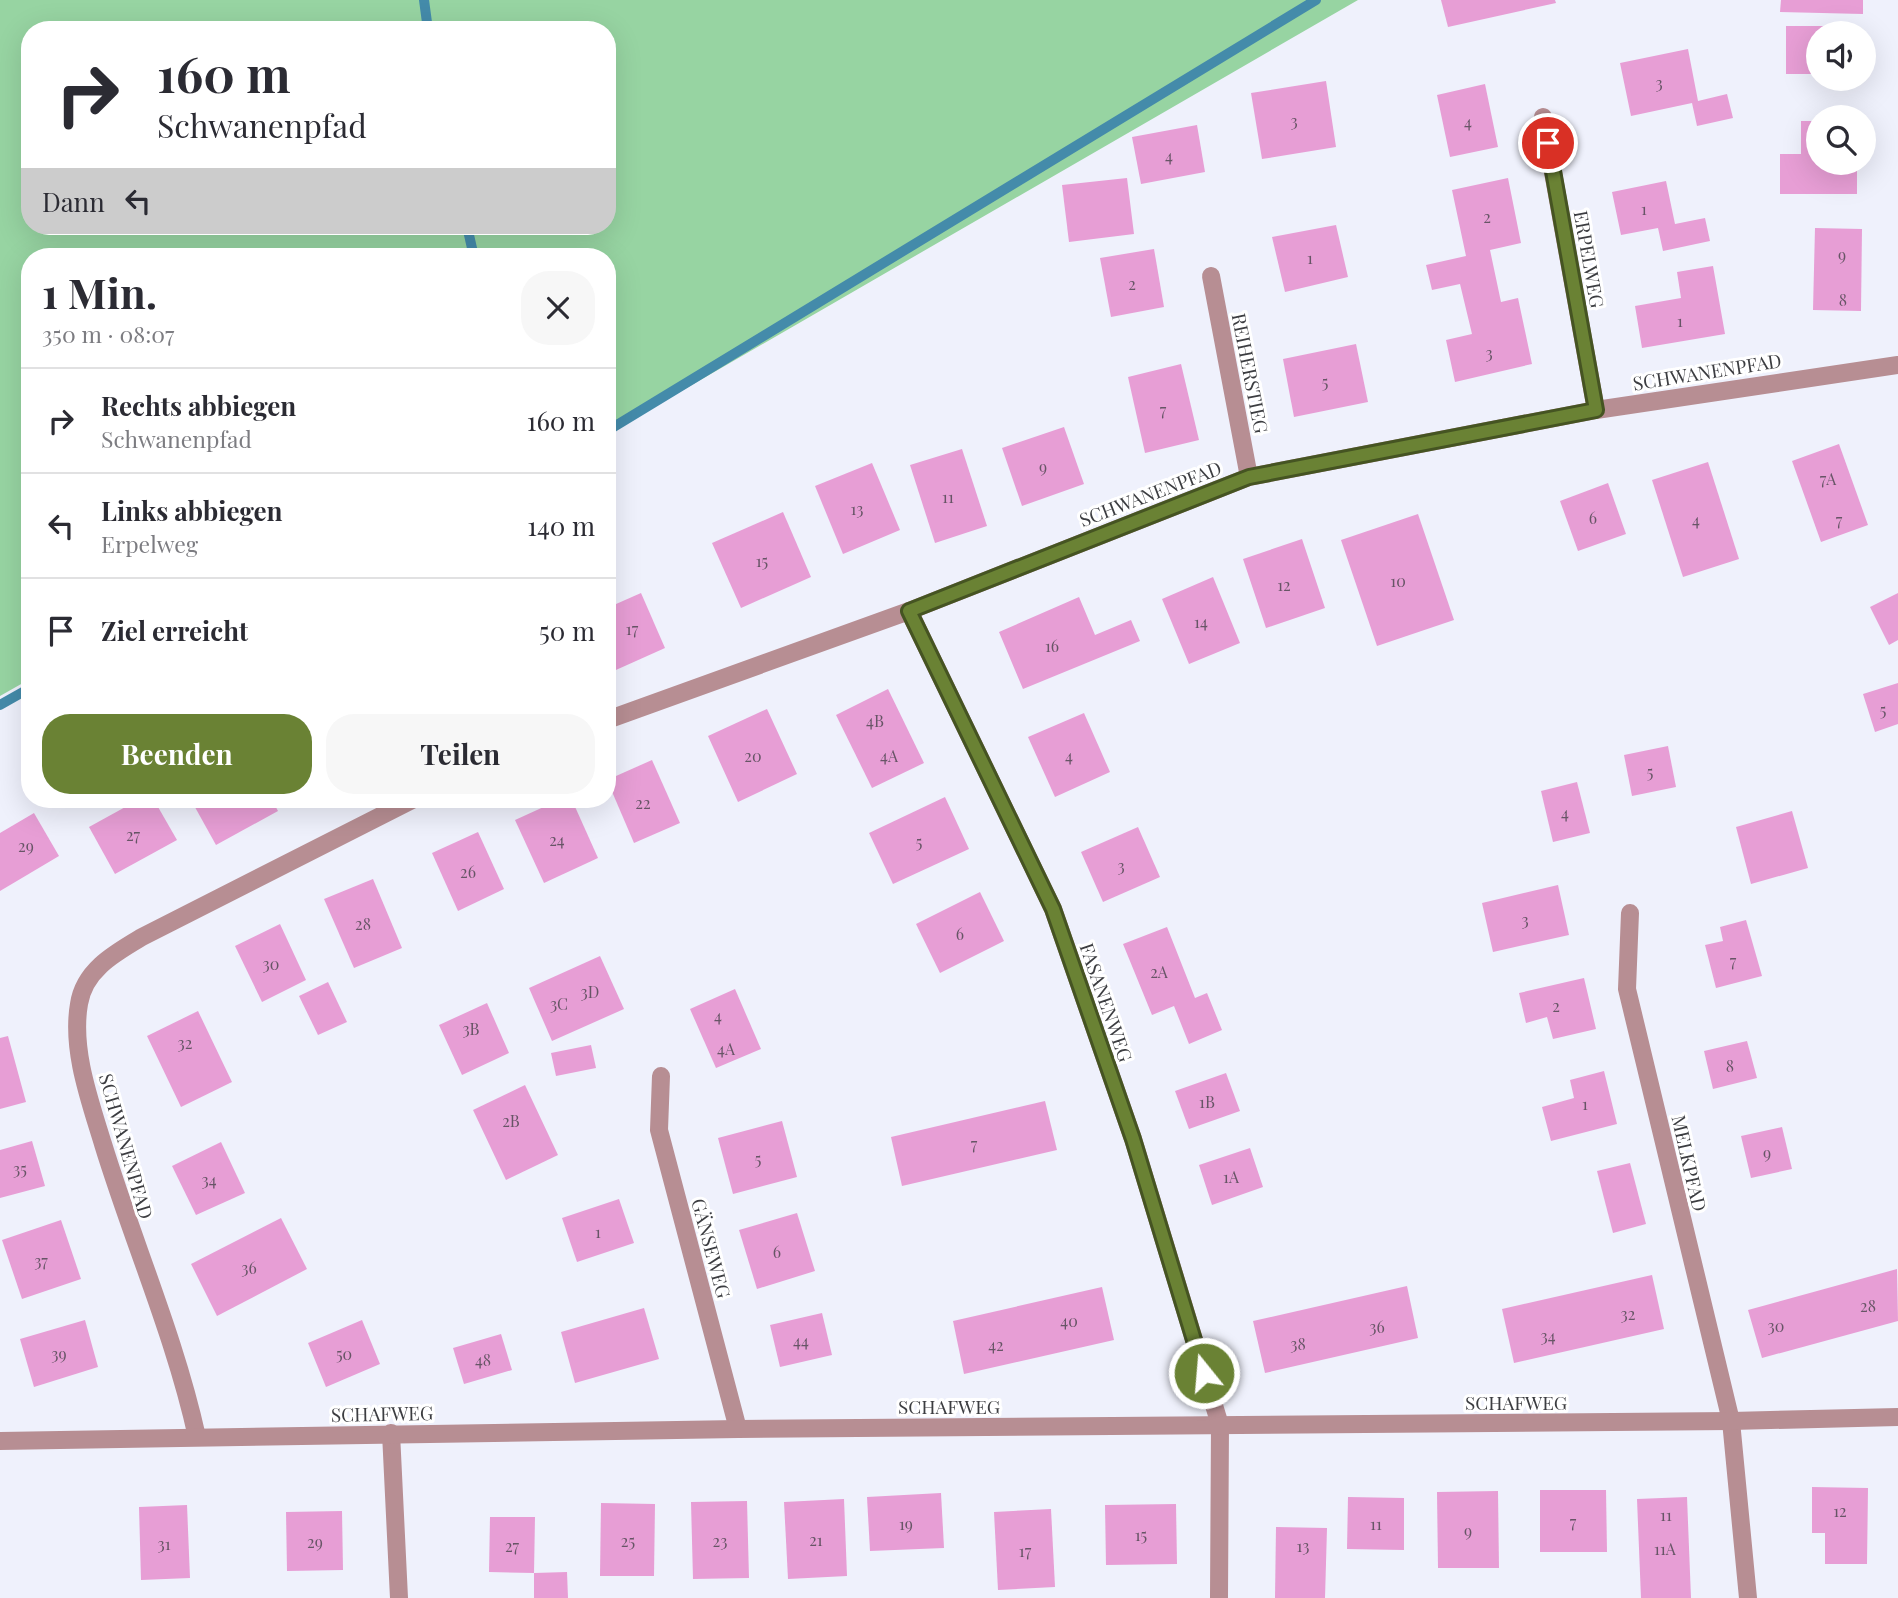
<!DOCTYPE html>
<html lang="de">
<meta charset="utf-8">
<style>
body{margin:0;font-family:"Playfair Display",serif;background:#f7f7f7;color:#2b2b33;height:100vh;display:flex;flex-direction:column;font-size:26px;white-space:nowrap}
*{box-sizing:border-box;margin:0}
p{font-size:23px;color:#7c7c81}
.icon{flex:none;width:38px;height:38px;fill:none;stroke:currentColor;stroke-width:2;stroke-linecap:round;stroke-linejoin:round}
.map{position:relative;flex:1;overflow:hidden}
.details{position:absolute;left:21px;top:248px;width:595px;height:560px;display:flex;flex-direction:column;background:#fff;border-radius:28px;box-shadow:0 7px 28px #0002}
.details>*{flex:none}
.hud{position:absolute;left:21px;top:21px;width:595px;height:214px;border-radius:28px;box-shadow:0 7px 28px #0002;background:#fff;color:#2b2b33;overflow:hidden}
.buttons{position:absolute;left:1806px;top:21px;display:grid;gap:14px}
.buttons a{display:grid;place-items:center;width:70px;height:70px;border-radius:50%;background:#fff;box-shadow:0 7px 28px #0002;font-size:35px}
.pin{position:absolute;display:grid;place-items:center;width:60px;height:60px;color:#fff;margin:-30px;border:4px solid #fff;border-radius:50%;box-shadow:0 2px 7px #0007}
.me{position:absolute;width:77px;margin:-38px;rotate:343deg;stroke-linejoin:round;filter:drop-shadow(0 0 5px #0008)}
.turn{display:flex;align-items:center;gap:24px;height:147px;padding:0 21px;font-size:32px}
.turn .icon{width:91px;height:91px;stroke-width:2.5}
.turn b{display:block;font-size:49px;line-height:60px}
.then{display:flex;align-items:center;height:66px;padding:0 21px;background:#0003;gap:14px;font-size:26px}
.round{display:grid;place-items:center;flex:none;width:74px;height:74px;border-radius:28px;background:#f7f7f7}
.overview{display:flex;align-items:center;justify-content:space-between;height:119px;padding:0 21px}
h1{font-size:42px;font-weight:700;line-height:52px}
.button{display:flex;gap:14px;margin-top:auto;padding:14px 21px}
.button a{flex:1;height:80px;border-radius:28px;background:#6a8234;color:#fff;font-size:28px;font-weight:700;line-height:80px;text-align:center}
.button a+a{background:#f7f7f7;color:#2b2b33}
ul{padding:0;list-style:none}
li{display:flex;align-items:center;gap:21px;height:105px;padding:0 21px;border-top:2px solid #e1e1e2}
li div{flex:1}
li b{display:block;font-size:26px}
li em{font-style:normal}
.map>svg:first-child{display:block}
.green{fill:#97d4a2;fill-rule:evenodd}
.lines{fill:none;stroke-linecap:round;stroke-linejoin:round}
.stream{stroke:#448baa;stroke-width:10}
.building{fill:#e79ed5}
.minor{stroke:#b78e93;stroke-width:18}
.route-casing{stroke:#455422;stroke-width:18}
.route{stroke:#6a8234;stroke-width:12}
.labels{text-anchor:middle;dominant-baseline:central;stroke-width:6;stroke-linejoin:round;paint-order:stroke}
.number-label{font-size:16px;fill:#675566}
.street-label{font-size:19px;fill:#3c3d41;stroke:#fff}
</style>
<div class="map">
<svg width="1898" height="1598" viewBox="0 0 1898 1598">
<rect width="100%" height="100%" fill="#eff1fc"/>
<path class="green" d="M0 0H1358L607 434V257H30V679L0 696ZM30 30H607V226H30Z"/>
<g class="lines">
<g class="stream">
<path d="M424 0 428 30"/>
<path d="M467 226 474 257"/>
<path d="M607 431 1316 0"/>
<path d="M0 705 30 688"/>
</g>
</g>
<g class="building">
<path d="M1441 0H1555L1556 3 1448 27Z"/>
<path d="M1781 0H1863V14L1780 12Z"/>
<path d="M1786 26H1849V33H1818V74H1786Z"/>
<path d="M1688 49 1698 101 1727 94 1733 118 1697 126 1692 103 1631 116 1620 63Z"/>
<path d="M1326 81 1336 147 1262 159 1251 93Z"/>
<path d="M1485 84 1498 147 1450 157 1437 95Z"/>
<path d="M1801 121H1818V163H1857V194H1780V154H1801Z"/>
<path d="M1197 125 1205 172 1141 184 1132 137Z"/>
<path d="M1127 178 1134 234 1069 242 1062 185Z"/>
<path d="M1508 178 1521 243 1490 250 1501 302 1518 298 1532 364 1455 382 1446 340 1472 334 1460 284 1432 290 1426 265 1466 256 1452 190Z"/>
<path d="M1666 181 1675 224 1705 218 1710 241 1663 251 1658 228 1621 235 1612 192Z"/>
<path d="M1336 225 1348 277 1285 292 1272 237Z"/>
<path d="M1815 228 1862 229 1861 311 1813 310Z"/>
<path d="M1154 249 1164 307 1111 317 1100 258Z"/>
<path d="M1713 266 1725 334 1642 348 1635 306 1681 298 1677 272Z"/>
<path d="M1356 344 1368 402 1294 417 1283 359Z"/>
<path d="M1181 364 1199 440 1145 453 1128 377Z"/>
<path d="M1064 427 1084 484 1022 506 1002 448Z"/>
<path d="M1839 444 1868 525 1821 542 1792 461Z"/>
<path d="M962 449 987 526 935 543 910 465Z"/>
<path d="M1708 462 1739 559 1683 577 1652 480Z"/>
<path d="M872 463 900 530 843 554 815 486Z"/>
<path d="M1608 483 1626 534 1578 551 1560 501Z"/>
<path d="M783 512 811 577 741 608 712 543Z"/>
<path d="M1418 514 1454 620 1377 646 1341 540Z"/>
<path d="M1302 539 1325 608 1266 628 1243 559Z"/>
<path d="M1213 577 1240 643 1189 664 1162 599Z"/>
<path d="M641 593 665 648 607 674V608Z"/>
<path d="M1898 593V640L1889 645 1870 607Z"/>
<path d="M1079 597 1095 635 1131 620 1140 641 1023 689 999 632Z"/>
<path d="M1898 683V724L1875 732 1863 694Z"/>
<path d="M888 689 924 763 872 788 836 715Z"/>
<path d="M767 709 797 774 738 802 708 736Z"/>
<path d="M1084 713 1110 772 1055 797 1028 737Z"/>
<path d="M1668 746 1676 787 1632 796 1624 755Z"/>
<path d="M652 760 680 823 634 843 607 780Z"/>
<path d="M1577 782 1590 833 1553 842 1541 791Z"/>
<path d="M945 797 969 849 893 884 869 833Z"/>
<path d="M138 800H154L177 840 115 874 89 827Z"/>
<path d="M191 800H272L278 811 216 845Z"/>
<path d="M559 800H572L598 858 544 883 515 820Z"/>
<path d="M1792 811 1808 868 1751 884 1736 827Z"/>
<path d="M34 813 59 856 0 891V833Z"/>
<path d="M1138 827 1160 877 1103 902 1081 852Z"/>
<path d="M478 832 504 889 458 911 432 853Z"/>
<path d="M373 879 402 948 354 968 324 899Z"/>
<path d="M1558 885 1569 935 1493 952 1482 903Z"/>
<path d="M980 892 1004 941 940 973 916 924Z"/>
<path d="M1746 920 1762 976 1716 988 1705 945 1723 941 1720 927Z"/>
<path d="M280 924 306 980 262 1002 235 946Z"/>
<path d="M1167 927 1195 998 1207 993 1222 1030 1189 1044 1174 1006 1152 1015 1123 944Z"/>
<path d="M600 956 624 1009 552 1041 529 988Z"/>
<path d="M1584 978 1596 1029 1553 1039 1547 1017 1526 1023 1519 993Z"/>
<path d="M328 982 347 1022 318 1035 299 996Z"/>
<path d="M735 989 761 1049 716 1068 690 1009Z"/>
<path d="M487 1003 509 1053 462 1075 439 1025Z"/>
<path d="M198 1011 232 1082 181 1107 147 1036Z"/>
<path d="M8 1036 26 1102 0 1109V1038Z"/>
<path d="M1747 1041 1757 1078 1713 1089 1704 1051Z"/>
<path d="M591 1045 596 1068 556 1076 551 1053Z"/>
<path d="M1604 1071 1617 1124 1551 1141 1542 1107 1574 1098 1570 1080Z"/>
<path d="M1226 1073 1240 1111 1189 1129 1175 1091Z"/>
<path d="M525 1085 558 1155 506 1180 473 1110Z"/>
<path d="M1045 1101 1057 1150 902 1186 891 1137Z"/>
<path d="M782 1121 797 1177 733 1194 718 1138Z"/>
<path d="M1782 1127 1792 1169 1751 1178 1741 1136Z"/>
<path d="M32 1141 45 1186 0 1198V1150Z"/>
<path d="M221 1142 245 1193 196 1215 172 1166Z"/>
<path d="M1250 1148 1263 1187 1212 1205 1199 1165Z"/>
<path d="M1630 1163 1646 1224 1613 1233 1597 1171Z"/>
<path d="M619 1199 634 1243 577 1262 562 1218Z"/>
<path d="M797 1213 815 1271 757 1289 739 1230Z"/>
<path d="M281 1218 307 1269 217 1316 191 1264Z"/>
<path d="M61 1220 81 1279 22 1299 2 1240Z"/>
<path d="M1897 1269 1898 1321 1762 1358 1748 1310Z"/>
<path d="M1652 1275 1664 1329 1514 1363 1502 1309Z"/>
<path d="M1407 1286 1418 1338 1265 1373 1253 1321Z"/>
<path d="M1102 1287 1114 1340 964 1374 953 1321Z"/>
<path d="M644 1308 659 1359 575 1383 561 1332Z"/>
<path d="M822 1313 832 1355 780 1367 770 1325Z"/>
<path d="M85 1320 98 1367 34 1387 20 1339Z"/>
<path d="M362 1320 380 1364 326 1387 308 1343Z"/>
<path d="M501 1334 512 1370 464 1384 453 1348Z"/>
<path d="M1812 1487 1868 1488 1867 1564H1825V1533H1812Z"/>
<path d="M1540 1490H1606L1607 1552H1540Z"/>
<path d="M1498 1491 1499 1568H1438L1437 1492Z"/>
<path d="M941 1493 944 1548 870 1551 867 1497Z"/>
<path d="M1348 1497 1404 1498V1550L1347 1549Z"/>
<path d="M1687 1497 1691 1598H1641L1637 1499Z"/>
<path d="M844 1499 847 1576 788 1579 784 1502Z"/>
<path d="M747 1501 749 1578 693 1579 691 1502Z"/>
<path d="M601 1503 655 1504 654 1576H600Z"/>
<path d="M1176 1504 1177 1564 1106 1565 1105 1505Z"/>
<path d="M187 1505 190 1578 141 1580 139 1507Z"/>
<path d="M1051 1509 1055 1587 998 1590 994 1512Z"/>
<path d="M342 1511 343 1570 287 1571 286 1512Z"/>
<path d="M490 1517H535L534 1573 489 1572Z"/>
<path d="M1276 1527 1327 1528 1325 1598H1275Z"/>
<path d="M567 1572 568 1598H534V1573Z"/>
</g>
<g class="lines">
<g class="minor">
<path d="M1543 117 1596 410"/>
<path d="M1211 276 1249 477"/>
<path d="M909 611 1053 909 1133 1139 1220 1425 1219 1598"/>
<path d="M607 720 909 611 1249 477 1596 410 1898 365"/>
<path d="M1630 913 1627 989 1731 1421 1748 1598"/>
<path d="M661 1076 659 1130 738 1429"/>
<path d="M391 1433 399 1598"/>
<path d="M197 1437C175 1337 133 1242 103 1144 90 1101 71 1050 79 1004 84 970 115 953 142 937L412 800"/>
<path d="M0 1441 738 1429 1731 1421 1898 1417"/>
</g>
</g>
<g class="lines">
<defs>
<path id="route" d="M1204 1373 1133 1139 1053 909 909 611 1249 477 1596 410 1548 143"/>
</defs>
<use href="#route" class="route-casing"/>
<use href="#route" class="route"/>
</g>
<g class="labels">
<g class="number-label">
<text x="1659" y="82">3</text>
<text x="1294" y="120">3</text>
<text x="1468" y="121">4</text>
<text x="1169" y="155">4</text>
<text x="1644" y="208">1</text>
<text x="1487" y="216">2</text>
<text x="1842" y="254">9</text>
<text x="1310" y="257">1</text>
<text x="1132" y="283">2</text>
<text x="1843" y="299">8</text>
<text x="1680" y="320">1</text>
<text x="1489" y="352">3</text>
<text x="1325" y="381">5</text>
<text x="1163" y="409">7</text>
<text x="1043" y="466">9</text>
<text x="1828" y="478">7A</text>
<text x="948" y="496">11</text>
<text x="857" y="508">13</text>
<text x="1593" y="517">6</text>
<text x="1696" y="519">4</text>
<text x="1839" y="519">7</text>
<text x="762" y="560">15</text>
<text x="1398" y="580">10</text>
<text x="1284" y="584">12</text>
<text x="1201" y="621">14</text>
<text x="632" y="628">17</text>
<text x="1052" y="645">16</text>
<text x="1883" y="709">5</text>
<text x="875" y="720">4B</text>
<text x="753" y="755">20</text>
<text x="889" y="755">4A</text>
<text x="1069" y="755">4</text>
<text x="1650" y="771">5</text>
<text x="643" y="802">22</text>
<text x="1565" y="812">4</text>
<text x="133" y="834">27</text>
<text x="557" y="839">24</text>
<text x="919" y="841">5</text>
<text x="26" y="845">29</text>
<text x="1121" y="865">3</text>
<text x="468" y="871">26</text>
<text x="1525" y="919">3</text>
<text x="363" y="923">28</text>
<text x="960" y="933">6</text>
<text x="1733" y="960">7</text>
<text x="271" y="963">30</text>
<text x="1159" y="971">2A</text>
<text x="590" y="991">3D</text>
<text x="559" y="1003">3C</text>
<text x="1556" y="1005">2</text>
<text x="718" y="1015">4</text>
<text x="471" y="1028">3B</text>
<text x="185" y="1042">32</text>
<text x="726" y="1048">4A</text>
<text x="1730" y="1065">8</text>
<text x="1207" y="1101">1B</text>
<text x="1585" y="1103">1</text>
<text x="511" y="1120">2B</text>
<text x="974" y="1143">7</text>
<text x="1767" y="1152">9</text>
<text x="758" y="1158">5</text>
<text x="20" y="1168">35</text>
<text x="1231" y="1176">1A</text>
<text x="209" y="1179">34</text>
<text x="598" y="1231">1</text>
<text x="777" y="1251">6</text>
<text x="41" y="1260">37</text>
<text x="249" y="1267">36</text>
<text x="1868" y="1305">28</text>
<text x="1628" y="1313">32</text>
<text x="1069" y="1320">40</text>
<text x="1776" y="1325">30</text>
<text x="1377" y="1326">36</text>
<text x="1548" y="1335">34</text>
<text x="801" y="1340">44</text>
<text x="1298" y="1343">38</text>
<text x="996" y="1344">42</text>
<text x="59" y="1353">39</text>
<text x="344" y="1353">50</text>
<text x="483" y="1359">48</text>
<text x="1840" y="1510">12</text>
<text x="1666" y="1514">11</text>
<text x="1573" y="1521">7</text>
<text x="906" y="1523">19</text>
<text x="1376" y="1523">11</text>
<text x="1468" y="1530">9</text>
<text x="1141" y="1534">15</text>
<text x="816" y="1539">21</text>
<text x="628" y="1540">25</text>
<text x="720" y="1540">23</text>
<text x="315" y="1541">29</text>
<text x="164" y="1543">31</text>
<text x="512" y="1545">27</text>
<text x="1303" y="1545">13</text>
<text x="1665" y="1548">11A</text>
<text x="1025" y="1550">17</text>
</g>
<g class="street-label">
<text transform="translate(1590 259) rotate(80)">ERPELWEG</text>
<text transform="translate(1707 371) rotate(-9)">SCHWANENPFAD</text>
<text transform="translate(1251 373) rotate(79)">REIHERSTIEG</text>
<text transform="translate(1150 493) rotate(-21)">SCHWANENPFAD</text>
<text transform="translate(1107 1002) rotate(71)">FASANENWEG</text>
<text transform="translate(127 1146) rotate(74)">SCHWANENPFAD</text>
<text transform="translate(1690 1163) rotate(77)">MELKPFAD</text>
<text transform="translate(712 1248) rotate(75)">GÄNSEWEG</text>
<text x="1516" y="1402">SCHAFWEG</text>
<text x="949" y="1406">SCHAFWEG</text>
<text transform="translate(382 1413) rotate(-1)">SCHAFWEG</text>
</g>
</g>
</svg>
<div class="buttons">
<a><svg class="icon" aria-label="sound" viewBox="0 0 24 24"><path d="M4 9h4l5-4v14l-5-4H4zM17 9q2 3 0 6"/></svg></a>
<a><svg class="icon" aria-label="search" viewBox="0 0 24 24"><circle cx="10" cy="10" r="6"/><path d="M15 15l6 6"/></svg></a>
</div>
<div class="pin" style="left:1548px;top:143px;background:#d93025"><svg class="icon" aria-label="arrive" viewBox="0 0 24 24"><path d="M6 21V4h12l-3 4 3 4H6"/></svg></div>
<svg class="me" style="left:1204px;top:1373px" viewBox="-20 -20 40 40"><circle r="17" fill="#6a8234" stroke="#fff" stroke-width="3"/><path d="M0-11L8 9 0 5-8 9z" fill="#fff"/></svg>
<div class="hud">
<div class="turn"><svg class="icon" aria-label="right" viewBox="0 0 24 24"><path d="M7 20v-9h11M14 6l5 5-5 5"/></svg><div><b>160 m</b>Schwanenpfad</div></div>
<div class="then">Dann<svg class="icon" aria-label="left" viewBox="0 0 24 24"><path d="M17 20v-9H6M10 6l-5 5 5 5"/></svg></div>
</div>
<section class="details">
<div class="overview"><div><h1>1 Min.</h1><p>350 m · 08:07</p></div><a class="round"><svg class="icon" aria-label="close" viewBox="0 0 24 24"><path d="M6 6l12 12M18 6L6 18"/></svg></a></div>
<ul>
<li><svg class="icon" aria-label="right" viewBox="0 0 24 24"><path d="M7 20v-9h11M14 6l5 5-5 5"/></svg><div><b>Rechts abbiegen</b><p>Schwanenpfad</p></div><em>160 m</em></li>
<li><svg class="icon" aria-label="left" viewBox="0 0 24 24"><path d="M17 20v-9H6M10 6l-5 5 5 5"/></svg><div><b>Links abbiegen</b><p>Erpelweg</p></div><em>140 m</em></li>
<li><svg class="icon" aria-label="arrive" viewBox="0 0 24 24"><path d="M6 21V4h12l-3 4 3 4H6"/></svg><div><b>Ziel erreicht</b></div><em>50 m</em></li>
</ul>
<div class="button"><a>Beenden</a><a>Teilen</a></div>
</section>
</div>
